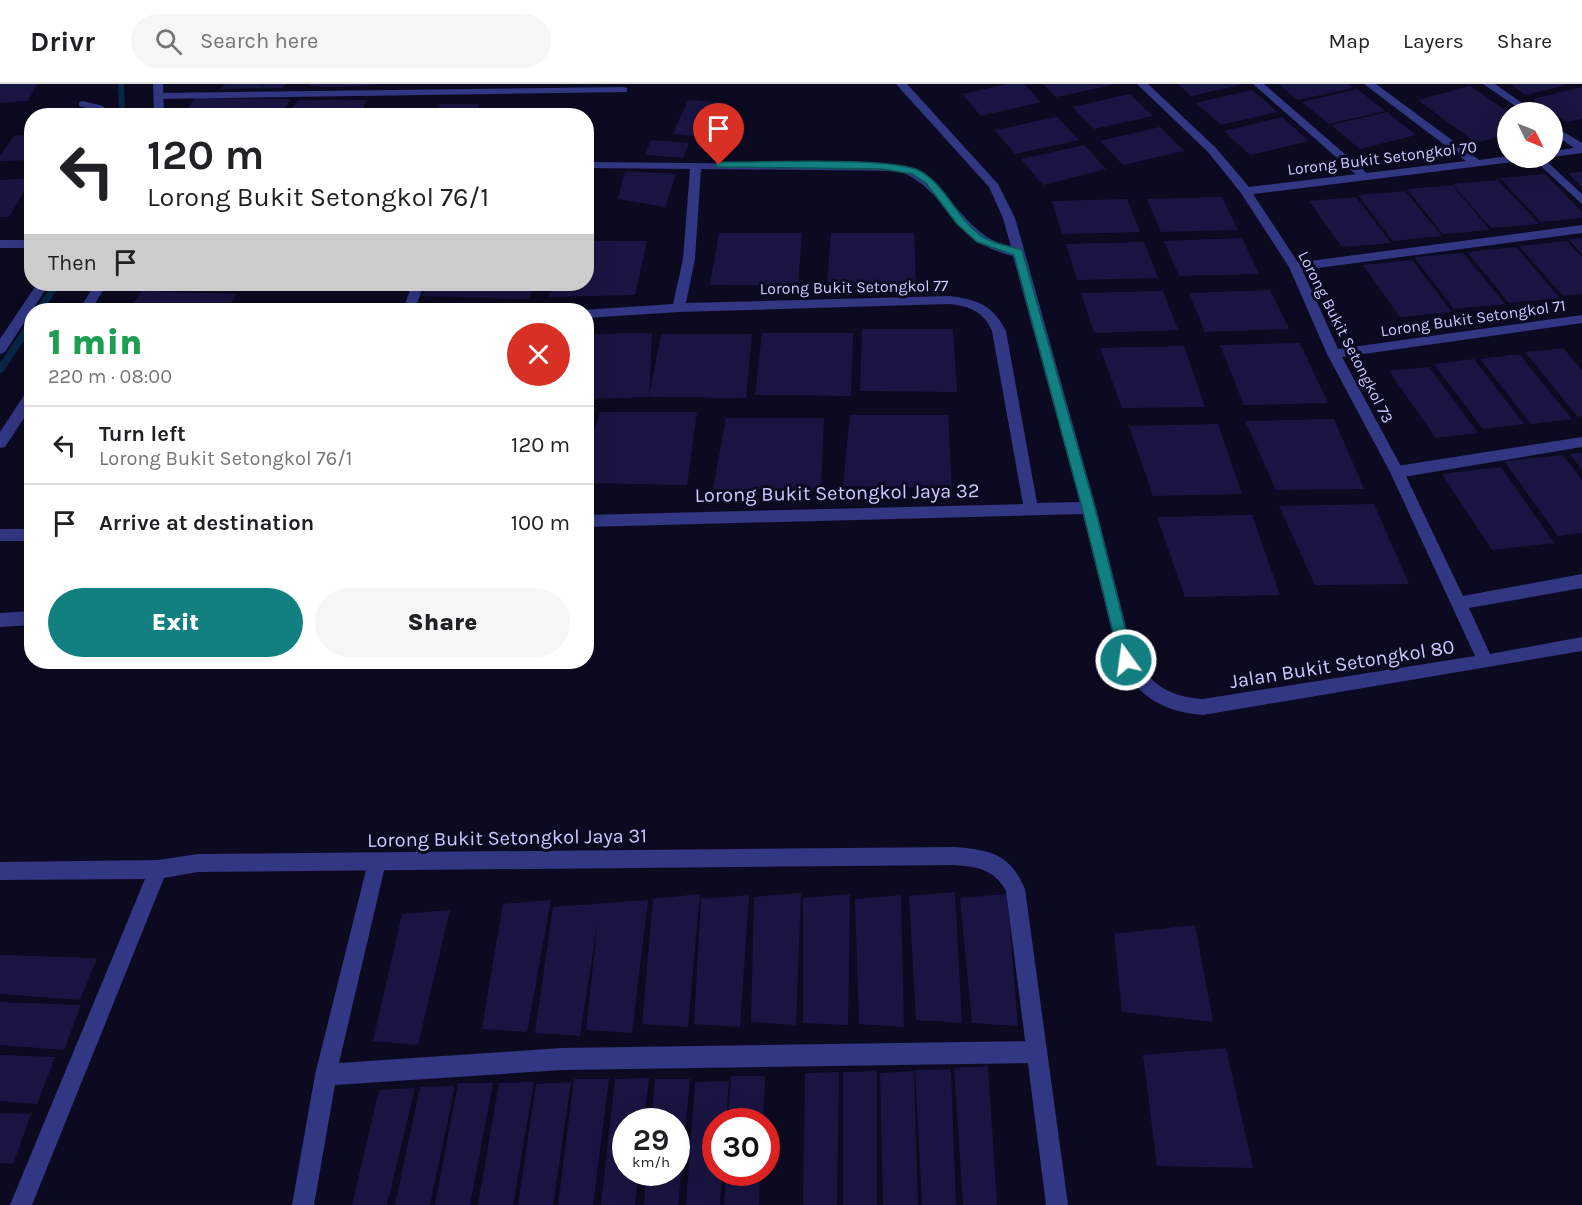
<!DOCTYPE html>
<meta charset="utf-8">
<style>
body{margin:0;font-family:Karla,sans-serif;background:#f6f6f6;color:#202124;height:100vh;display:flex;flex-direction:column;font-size:22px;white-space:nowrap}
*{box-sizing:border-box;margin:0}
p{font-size:20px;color:#757577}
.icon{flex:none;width:33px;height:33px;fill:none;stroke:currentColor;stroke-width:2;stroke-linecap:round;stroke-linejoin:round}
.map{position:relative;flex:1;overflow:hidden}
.panel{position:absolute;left:24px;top:219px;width:570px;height:366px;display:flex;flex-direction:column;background:#fff;border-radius:24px;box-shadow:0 6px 24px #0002}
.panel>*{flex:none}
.hud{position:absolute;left:24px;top:24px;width:570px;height:183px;border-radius:24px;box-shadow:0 6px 24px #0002;background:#fff;color:#202124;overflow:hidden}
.needle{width:39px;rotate:133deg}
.buttons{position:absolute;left:1497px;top:18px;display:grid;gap:12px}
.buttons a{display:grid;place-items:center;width:66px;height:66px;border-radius:50%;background:#fff;box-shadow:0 6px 24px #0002;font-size:30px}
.speed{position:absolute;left:612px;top:1024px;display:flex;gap:12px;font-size:30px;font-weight:700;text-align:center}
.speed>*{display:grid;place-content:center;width:78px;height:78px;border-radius:50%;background:#fff;box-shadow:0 6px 24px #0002;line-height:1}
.speed small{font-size:15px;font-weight:400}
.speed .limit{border:9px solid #d22;background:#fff;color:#111}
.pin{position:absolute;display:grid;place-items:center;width:51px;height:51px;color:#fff;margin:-62px -26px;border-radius:50% 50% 50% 0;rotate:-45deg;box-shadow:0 0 6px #0007}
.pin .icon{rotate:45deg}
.me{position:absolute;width:66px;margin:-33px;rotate:346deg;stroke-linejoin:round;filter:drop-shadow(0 0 4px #0008)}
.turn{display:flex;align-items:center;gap:21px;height:126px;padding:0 24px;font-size:27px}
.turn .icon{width:78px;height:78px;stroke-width:2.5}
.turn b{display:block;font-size:42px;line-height:51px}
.then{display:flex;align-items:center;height:57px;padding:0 24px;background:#0003;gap:12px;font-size:22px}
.round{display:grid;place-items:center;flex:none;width:63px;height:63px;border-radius:32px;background:#f6f6f6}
.headline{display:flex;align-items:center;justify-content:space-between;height:102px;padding:0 24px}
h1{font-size:36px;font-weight:800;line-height:45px;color:#1e9e55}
.action{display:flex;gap:12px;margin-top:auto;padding:12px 24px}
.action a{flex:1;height:69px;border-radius:36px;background:#128081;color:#fff;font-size:24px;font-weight:800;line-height:69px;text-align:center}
.action a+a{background:#f6f6f6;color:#202124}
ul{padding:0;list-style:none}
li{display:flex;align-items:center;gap:18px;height:78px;padding:0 24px;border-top:2px solid #e0e0e0}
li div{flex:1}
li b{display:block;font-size:22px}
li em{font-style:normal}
header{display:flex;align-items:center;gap:36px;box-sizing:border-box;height:84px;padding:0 30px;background:#fff;border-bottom:2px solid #e0e0e0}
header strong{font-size:28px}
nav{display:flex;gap:33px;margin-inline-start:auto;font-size:21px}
.search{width:420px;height:54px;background:#f6f6f6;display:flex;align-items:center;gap:15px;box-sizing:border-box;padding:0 21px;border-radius:33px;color:#757577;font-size:22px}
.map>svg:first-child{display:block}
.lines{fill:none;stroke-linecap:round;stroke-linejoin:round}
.stream{fill:#082746;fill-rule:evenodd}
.building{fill:#191542}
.service{fill:#313783;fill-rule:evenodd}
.minor{fill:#313783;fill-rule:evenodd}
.route{fill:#128081;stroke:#0c5354;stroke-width:1.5}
.labels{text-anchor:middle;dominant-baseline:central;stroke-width:6;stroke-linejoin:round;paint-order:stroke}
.far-street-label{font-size:16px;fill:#c9c9ff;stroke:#0c0a20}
.street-label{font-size:20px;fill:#c9c9ff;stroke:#0c0a20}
</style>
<header>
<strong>Drivr</strong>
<div class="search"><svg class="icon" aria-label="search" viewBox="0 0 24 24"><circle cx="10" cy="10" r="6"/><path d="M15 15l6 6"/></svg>Search here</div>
<nav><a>Map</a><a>Layers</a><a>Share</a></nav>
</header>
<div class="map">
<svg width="1582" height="1121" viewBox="0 0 1582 1121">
<rect width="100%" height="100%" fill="#0c0a20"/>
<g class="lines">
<g class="stream">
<path d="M118 0H124L125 32H119Z"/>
<path d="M53 200H61L43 226H35Z"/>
<path d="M32 235V245L3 288 0 289V279L29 236Z"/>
</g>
</g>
<g class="building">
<path d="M0 0H37L28 17 0 19Z"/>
<path d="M225 0H263L260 4 221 5Z"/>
<path d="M264 0H286L283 4H261Z"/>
<path d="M311 0H377V1L335 3 310 2Z"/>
<path d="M1007 0H1024L1041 18 981 32 962 10Z"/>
<path d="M1043 0H1112V1L1056 13Z"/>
<path d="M1178 0H1240V1L1191 12Z"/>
<path d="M1278 0H1349L1353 4 1298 16Z"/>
<path d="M1510 0H1566V1L1526 11Z"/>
<path d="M1470 2 1508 28V50L1476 59 1418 16Z"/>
<path d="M1582 3V35L1567 38 1533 15Z"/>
<path d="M1357 5 1385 27 1329 40 1302 18Z"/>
<path d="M1252 6 1278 28 1221 41 1196 19Z"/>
<path d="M1130 10 1153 32 1094 45 1072 23Z"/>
<path d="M195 14 291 15 279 32H182Z"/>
<path d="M298 16H367L359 32H287Z"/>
<path d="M688 16 728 19 710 54 673 50Z"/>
<path d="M440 20H479L476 32H435Z"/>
<path d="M1387 28 1416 51 1360 65 1331 41Z"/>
<path d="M1057 33 1079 56 1015 70 995 46Z"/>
<path d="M1282 33 1309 57 1250 71 1224 47Z"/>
<path d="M1160 43 1184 67 1123 81 1100 57Z"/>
<path d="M32 50V76L0 77V72L14 52Z"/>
<path d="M651 56 689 59 683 74 645 71Z"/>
<path d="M1084 61 1106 85 1043 101 1021 75Z"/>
<path d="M625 87 676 90 665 123 618 115Z"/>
<path d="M1582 88V104L1568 89Z"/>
<path d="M1545 90 1582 128V134L1541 138 1500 94Z"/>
<path d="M32 94 9 133H0V96Z"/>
<path d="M1498 96 1539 140 1491 144 1452 100Z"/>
<path d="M1452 101 1490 146 1443 150 1407 105Z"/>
<path d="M1405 107 1442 152 1393 157 1358 111Z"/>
<path d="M1222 113 1238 146 1161 148 1147 115Z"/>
<path d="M1356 113 1391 159 1342 163 1309 117Z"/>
<path d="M1127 115 1140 148 1062 150 1052 117Z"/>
<path d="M719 149H802L798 202 710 201Z"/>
<path d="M831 149H914L916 202 827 201Z"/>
<path d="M1242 154 1259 190 1179 192 1164 157Z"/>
<path d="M1582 154V170L1568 155Z"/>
<path d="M586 157H647L635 211 549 213 552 200H586Z"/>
<path d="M1567 157 1582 173V210L1563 212 1519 162Z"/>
<path d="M1144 158 1158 194 1077 196 1066 160Z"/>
<path d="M1516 163 1560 214 1509 219 1467 168Z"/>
<path d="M1463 169 1505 220 1454 225 1414 173Z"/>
<path d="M1412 176 1452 228 1400 233 1363 181Z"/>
<path d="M428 200H534L529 215 422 212Z"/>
<path d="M1270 206 1289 245 1205 248 1189 209Z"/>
<path d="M142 207 237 210 226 226H128Z"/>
<path d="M1163 207 1178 246 1094 249 1081 209Z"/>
<path d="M862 245H953L957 308 860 307Z"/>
<path d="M652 249 649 313 586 315V250Z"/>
<path d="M762 249H853L851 312 755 311Z"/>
<path d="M661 250H752L746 314 649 313Z"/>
<path d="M1300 259 1328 319 1244 321 1220 261Z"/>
<path d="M1184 262 1205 323 1122 324 1100 264Z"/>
<path d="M1563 264 1582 286V332L1578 333 1525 268Z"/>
<path d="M1519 270 1572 335 1531 340 1480 275Z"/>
<path d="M1474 275 1524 340 1483 345 1434 280Z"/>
<path d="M1429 283 1478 349 1436 354 1389 287Z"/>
<path d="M600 328H697L687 401 586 399V374Z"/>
<path d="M850 331H948L952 404 843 402Z"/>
<path d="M726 334H824L821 407 713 405Z"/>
<path d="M1334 335 1364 405 1276 406 1245 337Z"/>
<path d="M1218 340 1242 410 1153 412 1129 342Z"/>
<path d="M1582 369V386L1570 370Z"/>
<path d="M1563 371 1582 396V449L1558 452 1504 377Z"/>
<path d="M1501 383 1554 459 1492 466 1442 390Z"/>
<path d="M1374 420 1409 500 1315 501 1279 422Z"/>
<path d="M1252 431 1280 511 1185 513 1157 433Z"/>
<path d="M955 808 962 939 916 936 909 812Z"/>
<path d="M801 809 796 941 751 938 754 813Z"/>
<path d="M700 810 688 943 642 940 653 815Z"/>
<path d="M850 810 848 941 803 939V814Z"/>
<path d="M1007 810 1018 942 972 939 960 814Z"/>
<path d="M749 811 740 943 694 940 701 815Z"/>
<path d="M901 811 904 943 859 940 855 815Z"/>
<path d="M551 816 527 948 482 945 503 820Z"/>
<path d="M648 816 632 949 586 946 598 835 580 952 535 949 553 823Z"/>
<path d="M450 826 418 961 373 957 402 830Z"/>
<path d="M1195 841 1213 938 1122 928 1114 850Z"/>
<path d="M0 871 97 874 80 916 0 910Z"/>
<path d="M0 918 81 921 64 966 0 961Z"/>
<path d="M1226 964 1253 1084 1157 1082 1143 971Z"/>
<path d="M0 971 55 973 37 1020 0 1017Z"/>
<path d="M988 982 997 1121H963L954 984Z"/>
<path d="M951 985 956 1121H922L915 986Z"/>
<path d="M877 987V1121H843V988Z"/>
<path d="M914 987 918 1121H883L880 989Z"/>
<path d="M839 988 837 1121H803L805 989Z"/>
<path d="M731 992H765L763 1038H728Z"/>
<path d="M649 994 644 1038H626V1089H639L635 1121H601L615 995Z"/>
<path d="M574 995H609L593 1121H558Z"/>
<path d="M655 995H690L678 1121H644L646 1089H676V1038H651Z"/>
<path d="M729 997 726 1038H716V1089H722L720 1121H686L695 998Z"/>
<path d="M534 998 513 1121H478L499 999Z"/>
<path d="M571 998 553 1121H518L536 1000Z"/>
<path d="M458 999H493L470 1121H435Z"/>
<path d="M455 1002 430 1121H395L420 1003Z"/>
<path d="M415 1004 387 1121H352L379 1006Z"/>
<path d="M0 1029 31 1030 13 1080 0 1079Z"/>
<path d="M726 1089H760L759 1121H724Z"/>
</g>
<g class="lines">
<g class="service">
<path d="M1253 0H1264L1369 91V95H1361Z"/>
<path d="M623 3 627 4V8L159 15 154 12 159 9Z"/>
<path d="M1532 74H1543L1582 110V120Z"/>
<path d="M1582 141V149L1295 187 1289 183 1295 179Z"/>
<path d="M1582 353V363L1397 394 1390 388 1397 382Z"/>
<path d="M377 769 384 771 386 778 339 979 562 964 1036 957 1043 961 1047 968 1043 975 1036 979 562 986 335 1001 314 1121H292L315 991 368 778 370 771Z"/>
</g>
<g class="minor">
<path d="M153 0H163L164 32H154Z"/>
<path d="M896 0H907L998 100 1015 134 1025 169 1096 424 1134 574C1152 601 1170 613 1203 615L1475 572 1390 388 1327 270 1289 183 1241 109 1208 68 1137 0H1148L1216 64 1249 103 1466 77 1364 0H1376L1479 76 1508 72 1526 74 1521 77 1253 110 1301 183 1338 265 1582 231V239L1342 273 1404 388 1463 512 1582 490V504L1469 524 1490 570 1582 553V567L1203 631C1164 628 1141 614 1120 581L1083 430 586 443V431L1023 420 992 247C983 227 971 223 950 220L679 228 586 234V226H583L673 220 683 175 690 85 586 84V78L900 81C949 94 962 152 1011 163L1003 134 989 103ZM701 85 899 87C951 108 949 157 1013 172L1080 418 1037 419 1006 247C993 221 978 216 950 212L686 219 695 175Z"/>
<path d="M1483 0H1495L1535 28H1524Z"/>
<path d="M83 17 103 22 110 32H99L95 26 79 22V18Z"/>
<path d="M1552 41 1582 59V69L1552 73V67L1574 64 1552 49Z"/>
<rect x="0" y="156" width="32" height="8"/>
<path d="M37 200H49L5 268 0 270V255Z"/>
<path d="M95 200H107L91 226H79Z"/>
<path d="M412 200H424L415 226H403Z"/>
<path d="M32 305V322L5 363 0 364V348L27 307Z"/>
<rect x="0" y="445" width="32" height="12"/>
<path d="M32 527V541L0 543V529Z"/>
<path d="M955 763C991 766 1010 770 1025 805L1068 1121H1046L1006 807C994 785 978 783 955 781L198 788 164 794 32 1121H10L145 795 0 796V778L158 776 198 770Z"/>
</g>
</g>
<path class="route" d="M719 78C759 79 892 72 920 87 947 102 957 136 983 153 994 160 1010 162 1022 166L1095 424 1133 576 1131 580 1126 582 1120 576 1082 424 1014 171 977 158 957 140 926 99 912 90 882 85 716 83V79Z"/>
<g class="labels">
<g class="far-street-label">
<text transform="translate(1382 74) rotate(-7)">Lorong Bukit Setongkol 70</text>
<text transform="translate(854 203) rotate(-1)">Lorong Bukit Setongkol 77</text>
<text transform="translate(1473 234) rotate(-8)">Lorong Bukit Setongkol 71</text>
<text transform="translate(1346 253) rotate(63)">Lorong Bukit Setongkol 73</text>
</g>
<g class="street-label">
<text transform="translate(837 409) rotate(-1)">Lorong Bukit Setongkol Jaya 32</text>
<text transform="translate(1342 580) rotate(-9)">Jalan Bukit Setongkol 80</text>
<text transform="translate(507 754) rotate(-1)">Lorong Bukit Setongkol Jaya 31</text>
</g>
</g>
</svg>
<div class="buttons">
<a><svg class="needle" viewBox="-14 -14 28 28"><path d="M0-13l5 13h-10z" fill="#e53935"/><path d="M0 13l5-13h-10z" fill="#757577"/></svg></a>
</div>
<div class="speed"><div>29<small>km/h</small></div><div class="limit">30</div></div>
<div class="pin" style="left:719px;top:81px;background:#d93025"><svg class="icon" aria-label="arrive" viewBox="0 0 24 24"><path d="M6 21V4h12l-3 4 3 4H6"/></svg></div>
<svg class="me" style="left:1126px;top:576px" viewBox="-20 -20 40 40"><circle r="17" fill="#128081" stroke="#fff" stroke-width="3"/><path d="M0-11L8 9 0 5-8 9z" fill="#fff"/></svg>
<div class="hud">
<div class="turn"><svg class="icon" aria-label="left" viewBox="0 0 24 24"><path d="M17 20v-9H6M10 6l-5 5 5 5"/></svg><div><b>120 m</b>Lorong Bukit Setongkol 76/1</div></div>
<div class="then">Then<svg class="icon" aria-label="arrive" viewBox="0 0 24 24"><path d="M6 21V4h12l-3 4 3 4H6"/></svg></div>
</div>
<section class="panel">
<div class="headline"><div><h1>1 min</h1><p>220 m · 08:00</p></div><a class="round" style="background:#d93025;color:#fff"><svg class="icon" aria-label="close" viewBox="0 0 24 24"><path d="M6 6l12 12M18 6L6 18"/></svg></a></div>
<ul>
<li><svg class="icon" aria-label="left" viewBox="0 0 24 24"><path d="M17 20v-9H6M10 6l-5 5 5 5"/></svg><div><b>Turn left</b><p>Lorong Bukit Setongkol 76/1</p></div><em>120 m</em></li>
<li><svg class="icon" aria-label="arrive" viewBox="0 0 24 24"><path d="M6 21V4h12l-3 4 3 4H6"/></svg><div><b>Arrive at destination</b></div><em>100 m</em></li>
</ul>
<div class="action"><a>Exit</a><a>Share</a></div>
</section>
</div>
